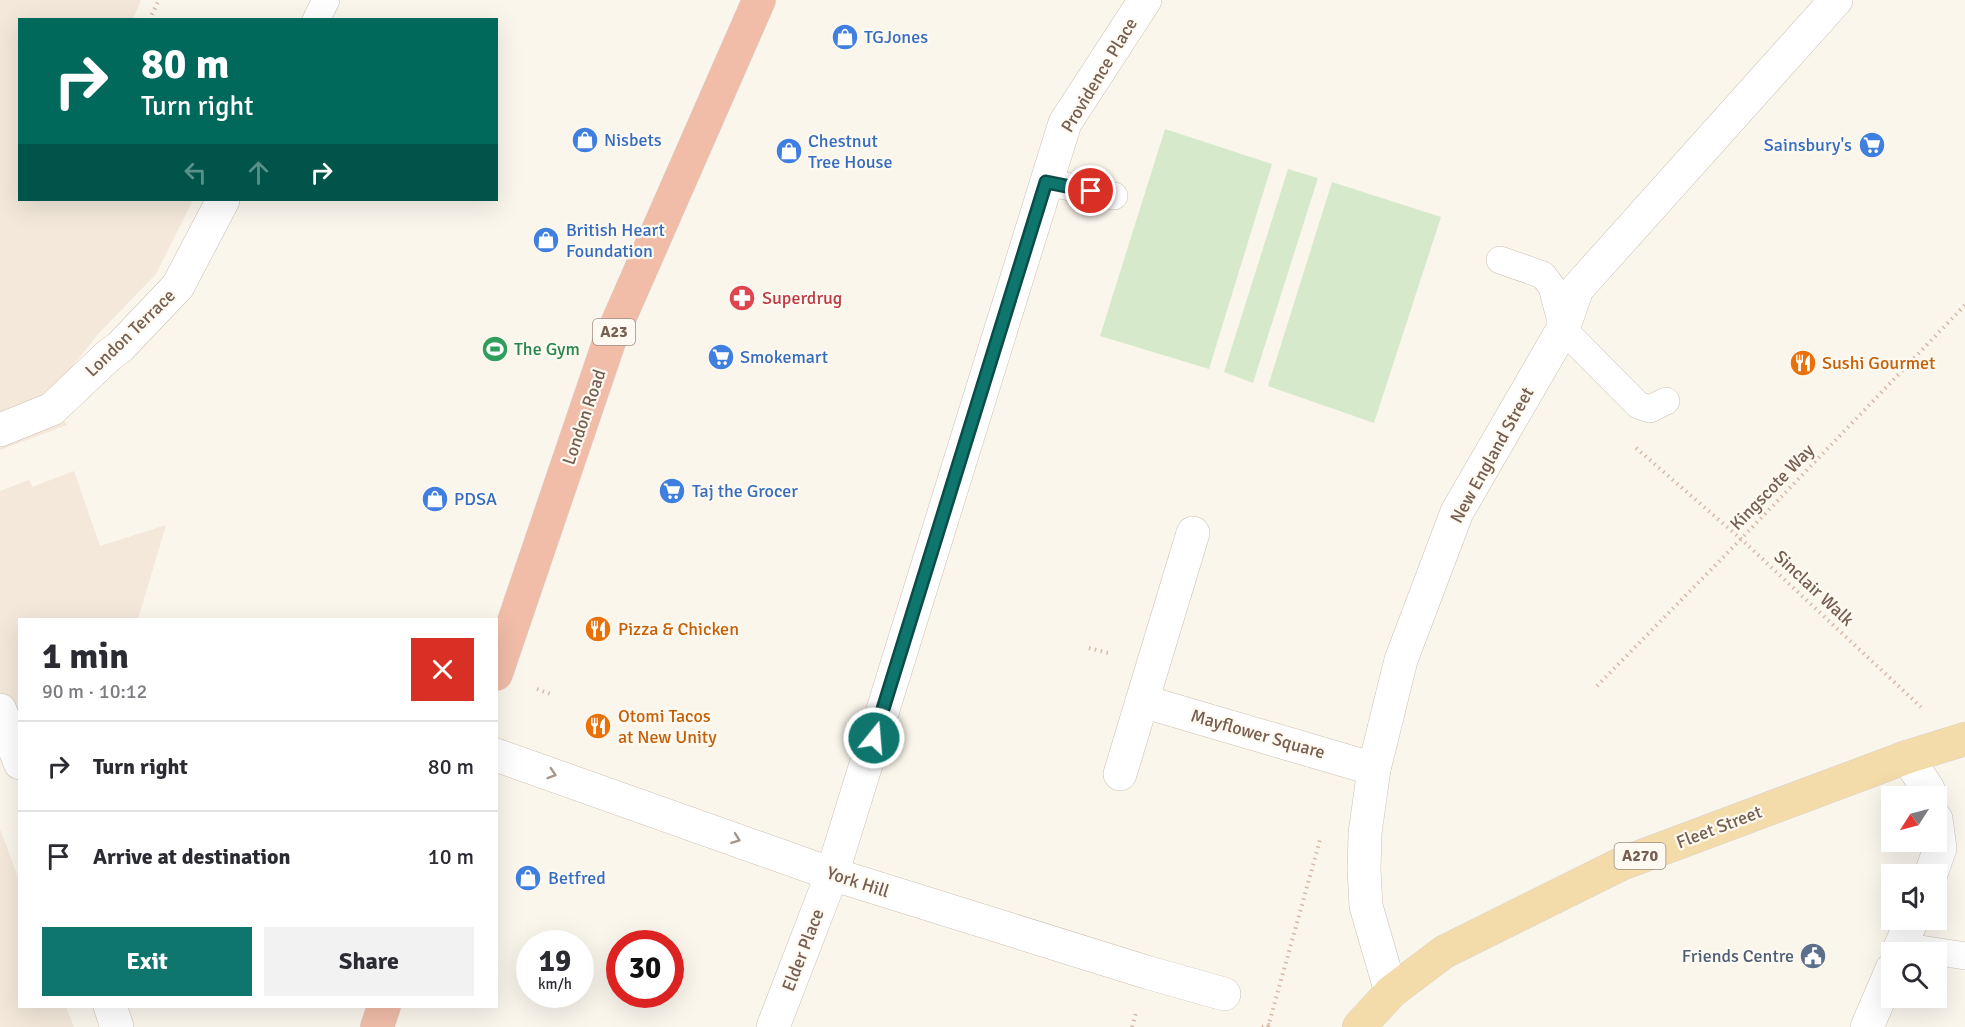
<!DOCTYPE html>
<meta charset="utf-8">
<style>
body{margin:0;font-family:Signika,sans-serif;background:#f2f2f3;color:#2b2b33;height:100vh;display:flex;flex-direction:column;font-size:22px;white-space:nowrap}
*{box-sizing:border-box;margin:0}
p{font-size:20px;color:#7c7c81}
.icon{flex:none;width:33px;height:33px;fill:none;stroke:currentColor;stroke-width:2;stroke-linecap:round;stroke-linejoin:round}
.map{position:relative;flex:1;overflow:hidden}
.details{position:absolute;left:18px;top:618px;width:480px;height:390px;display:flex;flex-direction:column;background:#fff;border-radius:0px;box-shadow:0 6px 24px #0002}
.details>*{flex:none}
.hud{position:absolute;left:18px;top:18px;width:480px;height:183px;border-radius:0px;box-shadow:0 6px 24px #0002;background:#00695c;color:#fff;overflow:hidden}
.needle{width:39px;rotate:234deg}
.tools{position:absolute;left:1881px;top:786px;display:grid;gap:12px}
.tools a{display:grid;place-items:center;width:66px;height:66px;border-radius:0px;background:#fff;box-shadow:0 6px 24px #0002;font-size:30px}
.speed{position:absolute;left:516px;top:930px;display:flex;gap:12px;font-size:30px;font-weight:700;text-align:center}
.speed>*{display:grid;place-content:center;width:78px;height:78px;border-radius:50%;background:#fff;box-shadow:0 6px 24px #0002;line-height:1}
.speed small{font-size:15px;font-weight:400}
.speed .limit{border:9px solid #d22;background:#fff;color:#111}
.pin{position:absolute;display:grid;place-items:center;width:51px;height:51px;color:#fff;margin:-26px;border:3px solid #fff;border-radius:50%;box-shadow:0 2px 6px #0007}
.me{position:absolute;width:66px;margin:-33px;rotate:17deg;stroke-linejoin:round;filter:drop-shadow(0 0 4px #0008)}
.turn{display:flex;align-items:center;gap:21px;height:126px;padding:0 24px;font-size:27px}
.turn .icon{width:78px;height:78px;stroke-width:2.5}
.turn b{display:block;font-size:42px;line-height:51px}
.lanes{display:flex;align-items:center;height:57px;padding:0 24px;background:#0003;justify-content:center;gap:30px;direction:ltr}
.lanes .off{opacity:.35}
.round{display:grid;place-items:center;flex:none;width:63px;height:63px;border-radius:0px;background:#f2f2f3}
.headline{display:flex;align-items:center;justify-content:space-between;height:102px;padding:0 24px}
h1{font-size:36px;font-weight:800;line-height:45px}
.primary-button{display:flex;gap:12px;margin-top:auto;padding:12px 24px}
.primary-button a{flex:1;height:69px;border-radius:0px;background:#0f766e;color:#fff;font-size:24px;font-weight:800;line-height:69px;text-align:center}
.primary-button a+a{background:#f2f2f3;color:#2b2b33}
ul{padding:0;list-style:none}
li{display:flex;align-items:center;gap:18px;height:90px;padding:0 24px;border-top:2px solid #e1e1e2}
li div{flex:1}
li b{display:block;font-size:22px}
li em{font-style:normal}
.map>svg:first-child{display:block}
.residential{fill:#f3e8da}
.green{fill:#d6e9ca}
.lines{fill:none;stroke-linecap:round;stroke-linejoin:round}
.lane-casing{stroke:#cdbeb2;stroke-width:28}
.street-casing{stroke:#cdbeb2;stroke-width:34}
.primary-casing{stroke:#d9d2ce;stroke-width:34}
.highway-casing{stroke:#d9d2ce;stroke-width:34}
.path{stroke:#d5baa8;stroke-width:4;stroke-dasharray:1.5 4.5;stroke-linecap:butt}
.lane{stroke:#fff;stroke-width:27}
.street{stroke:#fff;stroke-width:33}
.primary{stroke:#f4dbaa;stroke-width:33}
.highway{stroke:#f1bda8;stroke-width:33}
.oneway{stroke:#a6968d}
.route-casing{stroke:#0a4d48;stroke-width:15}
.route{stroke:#0f766e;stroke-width:10}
.labels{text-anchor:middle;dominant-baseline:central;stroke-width:4.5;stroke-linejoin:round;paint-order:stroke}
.shield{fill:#fefaf2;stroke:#9f8d81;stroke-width:1.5}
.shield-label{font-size:16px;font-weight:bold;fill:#765e50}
.shop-label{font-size:18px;fill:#366cbe;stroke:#fefaf2;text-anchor:start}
.street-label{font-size:18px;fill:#765e50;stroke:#fefaf2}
.health-label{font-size:18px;fill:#be3a42;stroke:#fefaf2;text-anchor:start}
.leisure-label{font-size:18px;fill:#27864d;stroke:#fefaf2;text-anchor:start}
.food-label{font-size:18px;fill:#c56008;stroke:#fefaf2;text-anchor:start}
.service-label{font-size:18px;fill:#4e5e75;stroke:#fefaf2;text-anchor:end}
</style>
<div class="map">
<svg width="1965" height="1027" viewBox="0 0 1965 1027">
<rect width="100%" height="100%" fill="#fbf6ec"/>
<g class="residential">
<path d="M0 0H141L133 19 20 20V200H193L156 274 99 333 49 395 67 425 0 450Z"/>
<path d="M74 471 100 546 166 525 138 619 20 620 19 742 0 750V491L29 480 32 487Z"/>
<path d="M0 829 19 880 20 1006 66 1007 74 1027H0Z"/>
</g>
<g class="green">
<path d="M1165 129 1272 164 1209 369 1100 336Z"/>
<path d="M1288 169 1318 178 1253 383 1224 372Z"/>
<path d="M1332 182 1441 217 1374 423 1268 386Z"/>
</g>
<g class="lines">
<defs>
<g id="lane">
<path d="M316 20 326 0"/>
<path d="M1046 182 1114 196"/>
<path d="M1500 260 1543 275 1552 287 1563 329 1638 405 1650 409 1666 401"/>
<path d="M1901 946 1965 956"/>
</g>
<g id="street">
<path d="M0 430 52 409 108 356 120 347 178 286 223 200"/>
<path d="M1142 701 1374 769"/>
<path d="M0 710 20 763"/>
<path d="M496 755 832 874 1146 972 1224 994"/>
<path d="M1907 757 1928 789 1930 796"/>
<path d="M1120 774 1193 533"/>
<path d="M1931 874 1940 848 1936 819"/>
<path d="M1898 952 1912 920"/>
<path d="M1391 992 1366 906 1364 870 1365 833 1374 769 1401 660 1457 512 1563 329 1577 289 1836 0"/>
<path d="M110 1006 117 1027"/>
<path d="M773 1027 832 874 1065 123 1145 0"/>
<path d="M1867 1027 1892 969"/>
</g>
<path id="primary" d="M1359 1027 1391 992 1444 952 1621 864 1907 757 1965 739"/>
<g id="highway">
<path d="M496 674 609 342 759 0"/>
<path d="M377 1027 384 1006"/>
</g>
</defs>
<use href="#lane" class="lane-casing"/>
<use href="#street" class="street-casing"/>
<use href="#primary" class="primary-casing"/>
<use href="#highway" class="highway-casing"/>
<g class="path">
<path d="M149 20 159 0"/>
<path d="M1636 448 1741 539 1921 707"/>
<path d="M1089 648 1112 654"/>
<path d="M1597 686 1741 539 1965 305"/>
<path d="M537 689 553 695"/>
<path d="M1132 1027 1136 1013"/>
<path d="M1262 1027 1269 1025 1273 1027"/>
<path d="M1268 1027 1320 840"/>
</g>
<use href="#lane" class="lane"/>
<use href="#street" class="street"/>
<use href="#primary" class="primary"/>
<use href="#highway" class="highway"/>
</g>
<defs><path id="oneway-chevron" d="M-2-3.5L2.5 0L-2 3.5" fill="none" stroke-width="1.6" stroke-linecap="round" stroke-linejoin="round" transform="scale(1.5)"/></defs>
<g class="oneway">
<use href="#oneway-chevron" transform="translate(552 774) rotate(18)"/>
<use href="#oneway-chevron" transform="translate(736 839) rotate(20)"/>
</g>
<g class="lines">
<defs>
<path id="route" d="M874 738 1046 182 1091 191"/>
</defs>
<use href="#route" class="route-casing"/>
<use href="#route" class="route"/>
</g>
<defs>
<symbol id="shop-disc" viewBox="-11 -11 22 22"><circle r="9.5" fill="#3f7fe0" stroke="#fefaf2"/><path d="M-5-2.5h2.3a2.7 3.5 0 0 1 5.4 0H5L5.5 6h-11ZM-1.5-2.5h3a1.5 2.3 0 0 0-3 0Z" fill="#fff"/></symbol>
<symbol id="supermarket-disc" viewBox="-11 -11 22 22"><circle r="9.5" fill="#3f7fe0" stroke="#fefaf2"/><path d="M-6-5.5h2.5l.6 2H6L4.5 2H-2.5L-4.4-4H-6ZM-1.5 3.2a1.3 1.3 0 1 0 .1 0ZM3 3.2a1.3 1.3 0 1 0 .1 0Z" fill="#fff"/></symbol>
<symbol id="pharmacy-disc" viewBox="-11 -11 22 22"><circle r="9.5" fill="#e0444e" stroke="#fefaf2"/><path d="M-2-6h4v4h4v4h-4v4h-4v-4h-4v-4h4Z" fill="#fff"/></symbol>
<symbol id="stadium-disc" viewBox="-11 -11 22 22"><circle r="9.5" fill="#2e9e5b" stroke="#fefaf2"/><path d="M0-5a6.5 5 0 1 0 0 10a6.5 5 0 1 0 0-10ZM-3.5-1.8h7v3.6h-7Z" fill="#fff"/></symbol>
<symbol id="restaurant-disc" viewBox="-11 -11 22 22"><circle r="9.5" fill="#e8710a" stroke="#fefaf2"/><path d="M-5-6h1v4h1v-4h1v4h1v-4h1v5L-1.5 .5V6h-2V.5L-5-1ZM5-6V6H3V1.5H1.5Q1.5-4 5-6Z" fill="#fff"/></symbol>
<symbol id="civic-disc" viewBox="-11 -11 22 22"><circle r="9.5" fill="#5c6f8a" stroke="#fefaf2"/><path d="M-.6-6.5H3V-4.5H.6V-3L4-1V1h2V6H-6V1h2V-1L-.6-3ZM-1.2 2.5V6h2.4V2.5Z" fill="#fff"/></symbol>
</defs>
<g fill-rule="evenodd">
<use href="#shop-disc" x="830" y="22" width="30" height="30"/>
<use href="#shop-disc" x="570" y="125" width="30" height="30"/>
<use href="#supermarket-disc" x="1857" y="130" width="30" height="30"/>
<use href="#shop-disc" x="774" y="136" width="30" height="30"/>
<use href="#shop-disc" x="531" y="225" width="30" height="30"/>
<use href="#pharmacy-disc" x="727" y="283" width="30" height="30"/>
<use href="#stadium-disc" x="480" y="334" width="30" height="30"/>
<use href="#supermarket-disc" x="706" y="342" width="30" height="30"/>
<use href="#restaurant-disc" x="1788" y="348" width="30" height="30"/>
<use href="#supermarket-disc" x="657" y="476" width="30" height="30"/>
<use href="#shop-disc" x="420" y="484" width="30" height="30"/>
<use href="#restaurant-disc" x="583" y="614" width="30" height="30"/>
<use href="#restaurant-disc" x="583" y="711" width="30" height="30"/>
<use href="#shop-disc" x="513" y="863" width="30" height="30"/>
<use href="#civic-disc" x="1798" y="941" width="30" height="30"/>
</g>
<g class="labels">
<g class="shield">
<rect x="593" y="319" width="42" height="26" rx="4.5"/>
<rect x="1614.5" y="843" width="51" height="26" rx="4.5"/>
</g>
<g class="shield-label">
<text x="614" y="332">A23</text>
<text x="1640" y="856">A270</text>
</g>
<g class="shop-label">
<text x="864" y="37">TGJones</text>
<text x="604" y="140">Nisbets</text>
<text x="808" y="141">Chestnut<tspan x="808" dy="21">Tree House</tspan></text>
<text x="1852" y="145" text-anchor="end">Sainsbury's</text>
<text x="566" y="230">British Heart<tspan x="566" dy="21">Foundation</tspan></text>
<text x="740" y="357">Smokemart</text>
<text x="692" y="491">Taj the Grocer</text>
<text x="454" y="499">PDSA</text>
<text x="548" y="878">Betfred</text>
</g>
<g class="street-label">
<text transform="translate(1099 75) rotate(-59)">Providence Place</text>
<text transform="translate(130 333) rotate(-44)">London Terrace</text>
<text transform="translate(584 417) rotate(-71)">London Road</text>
<text transform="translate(1492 455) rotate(-61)">New England Street</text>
<text transform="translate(1772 487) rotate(-46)">Kingscote Way</text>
<text transform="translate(1814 588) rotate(43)">Sinclair Walk</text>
<text transform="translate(1258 734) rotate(16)">Mayflower Square</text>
<text transform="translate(1719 827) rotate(-21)">Fleet Street</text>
<text transform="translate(858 882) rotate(18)">York Hill</text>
<text transform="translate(803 950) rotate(-69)">Elder Place</text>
</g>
<g class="health-label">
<text x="762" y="298">Superdrug</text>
</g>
<g class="leisure-label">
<text x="514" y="349">The Gym</text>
</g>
<g class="food-label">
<text x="1822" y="363">Sushi Gourmet</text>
<text x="618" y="629">Pizza &amp; Chicken</text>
<text x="618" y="716">Otomi Tacos<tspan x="618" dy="21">at New Unity</tspan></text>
</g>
<g class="service-label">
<text x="1794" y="956">Friends Centre</text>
</g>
</g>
</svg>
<div class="tools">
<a><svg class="needle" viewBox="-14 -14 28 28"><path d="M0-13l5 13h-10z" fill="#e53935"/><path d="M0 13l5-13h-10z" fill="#7c7c81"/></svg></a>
<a><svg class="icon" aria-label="sound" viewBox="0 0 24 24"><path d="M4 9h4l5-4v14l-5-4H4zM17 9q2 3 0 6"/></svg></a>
<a><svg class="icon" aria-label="search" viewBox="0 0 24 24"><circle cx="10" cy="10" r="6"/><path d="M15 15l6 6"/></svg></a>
</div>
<div class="speed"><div>19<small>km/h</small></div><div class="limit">30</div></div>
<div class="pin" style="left:1091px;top:191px;background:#d93025"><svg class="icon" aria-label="arrive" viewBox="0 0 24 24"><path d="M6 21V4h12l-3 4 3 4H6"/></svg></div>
<svg class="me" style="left:874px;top:738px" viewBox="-20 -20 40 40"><circle r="17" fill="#0f766e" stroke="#fff" stroke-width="3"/><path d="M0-11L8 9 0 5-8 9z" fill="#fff"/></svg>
<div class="hud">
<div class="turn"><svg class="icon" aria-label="right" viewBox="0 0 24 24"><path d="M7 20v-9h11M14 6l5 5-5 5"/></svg><div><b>80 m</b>Turn right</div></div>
<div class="lanes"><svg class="icon off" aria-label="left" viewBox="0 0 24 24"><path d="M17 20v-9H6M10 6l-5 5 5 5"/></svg><svg class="icon off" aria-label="ahead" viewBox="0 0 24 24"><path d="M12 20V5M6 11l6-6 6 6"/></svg><svg class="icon" aria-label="right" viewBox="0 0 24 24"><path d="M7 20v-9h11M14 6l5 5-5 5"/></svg></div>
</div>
<section class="details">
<div class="headline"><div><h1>1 min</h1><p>90 m · 10:12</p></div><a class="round" style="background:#d93025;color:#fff"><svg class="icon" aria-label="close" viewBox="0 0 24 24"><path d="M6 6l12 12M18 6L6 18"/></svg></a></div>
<ul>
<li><svg class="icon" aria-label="right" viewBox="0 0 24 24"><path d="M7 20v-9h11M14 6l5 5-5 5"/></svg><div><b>Turn right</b></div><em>80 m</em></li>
<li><svg class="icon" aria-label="arrive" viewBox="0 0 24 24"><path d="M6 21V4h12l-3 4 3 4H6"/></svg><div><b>Arrive at destination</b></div><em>10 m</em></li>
</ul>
<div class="primary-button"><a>Exit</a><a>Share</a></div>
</section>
</div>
